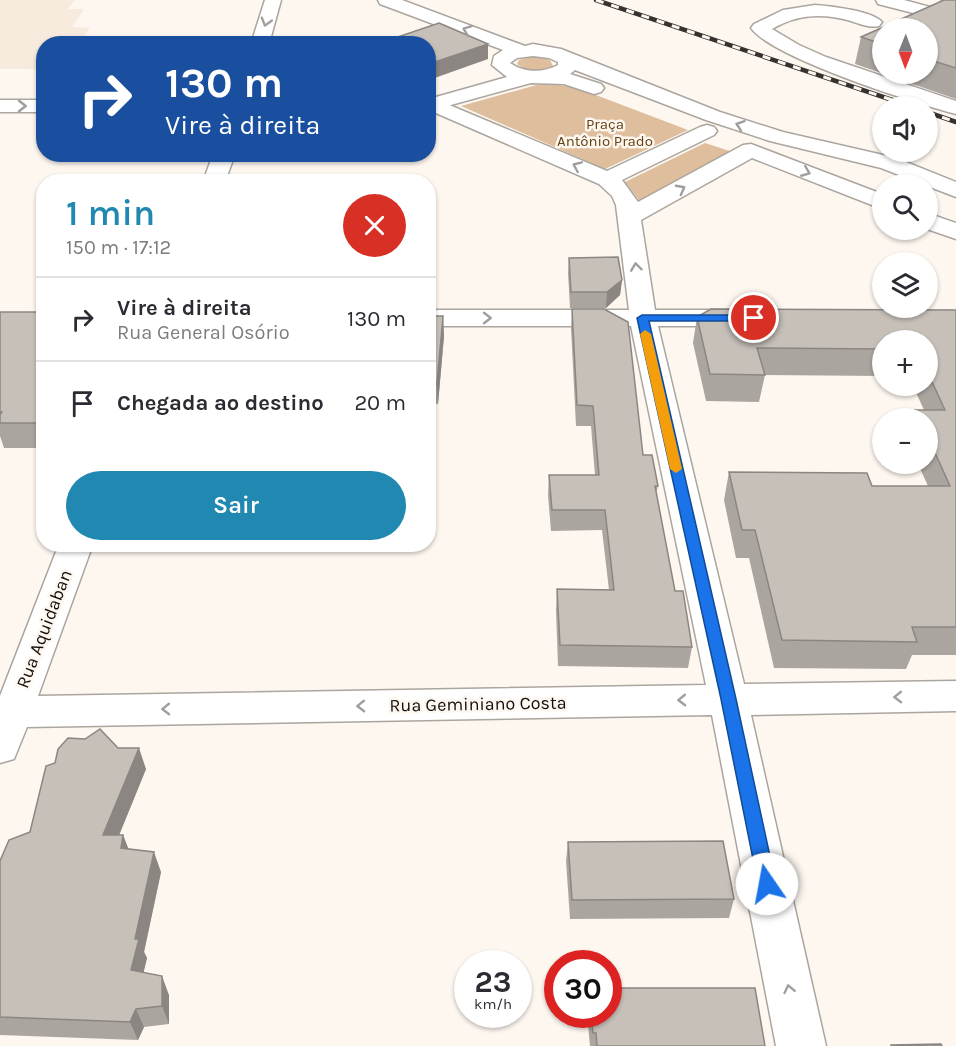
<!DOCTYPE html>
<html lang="pt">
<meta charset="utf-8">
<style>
body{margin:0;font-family:Karla,sans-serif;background:#f2f2f3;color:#2b2b33;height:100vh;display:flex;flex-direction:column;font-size:22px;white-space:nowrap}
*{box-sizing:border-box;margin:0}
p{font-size:20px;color:#7c7c81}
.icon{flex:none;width:33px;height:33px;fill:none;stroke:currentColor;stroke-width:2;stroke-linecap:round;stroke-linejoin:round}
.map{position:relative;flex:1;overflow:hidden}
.side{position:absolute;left:36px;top:174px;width:400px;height:378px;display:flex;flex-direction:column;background:#fff;border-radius:24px;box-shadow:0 2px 4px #0004}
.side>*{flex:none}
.guide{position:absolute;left:36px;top:36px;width:400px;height:126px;border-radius:24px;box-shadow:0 2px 4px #0004;background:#1a4fa0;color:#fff;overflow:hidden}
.needle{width:39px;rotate:181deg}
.tools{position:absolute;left:872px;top:18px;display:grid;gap:12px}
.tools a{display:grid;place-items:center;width:66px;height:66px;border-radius:50%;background:#fff;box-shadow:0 2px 4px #0004;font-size:30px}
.speed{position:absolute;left:454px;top:950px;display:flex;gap:12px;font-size:30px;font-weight:700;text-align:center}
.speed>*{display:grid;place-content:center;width:78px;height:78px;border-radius:50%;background:#fff;box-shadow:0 2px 4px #0004;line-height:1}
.speed small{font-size:15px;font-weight:400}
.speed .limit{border:9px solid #d22;background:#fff;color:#111}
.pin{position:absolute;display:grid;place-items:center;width:51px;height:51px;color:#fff;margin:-26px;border:3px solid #fff;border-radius:50%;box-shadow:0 2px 6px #0007}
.me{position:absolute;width:66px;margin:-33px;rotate:348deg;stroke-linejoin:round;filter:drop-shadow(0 0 4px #0008)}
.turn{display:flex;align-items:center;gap:21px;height:126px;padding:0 30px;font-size:27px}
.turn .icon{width:78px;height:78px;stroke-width:2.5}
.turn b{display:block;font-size:42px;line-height:51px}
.round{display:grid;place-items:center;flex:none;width:63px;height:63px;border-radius:32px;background:#f2f2f3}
.headline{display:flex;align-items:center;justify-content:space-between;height:102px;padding:0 30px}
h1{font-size:36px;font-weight:600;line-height:45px;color:#2189b1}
.action{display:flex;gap:12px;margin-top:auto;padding:12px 30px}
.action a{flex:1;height:69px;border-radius:36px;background:#2189b1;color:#fff;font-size:24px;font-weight:600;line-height:69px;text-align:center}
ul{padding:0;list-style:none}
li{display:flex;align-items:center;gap:18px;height:84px;padding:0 30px;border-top:2px solid #e1e1e2}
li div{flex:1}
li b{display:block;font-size:22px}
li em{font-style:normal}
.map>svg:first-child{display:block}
.built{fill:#f7ebde}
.green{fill:#debe9c}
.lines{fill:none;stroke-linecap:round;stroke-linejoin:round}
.minor-casing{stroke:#aba59f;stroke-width:3}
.major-casing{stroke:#aba59f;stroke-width:3}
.minor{fill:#fff;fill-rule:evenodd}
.major{fill:#fff;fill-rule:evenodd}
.rail-casing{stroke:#353230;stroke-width:4.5}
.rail{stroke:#fef7f0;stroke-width:3;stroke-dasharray:8;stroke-linecap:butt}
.wall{fill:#aaa59f;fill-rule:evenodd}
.shaded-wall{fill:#8b8682}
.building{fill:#c6c0b9;stroke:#8b8682;stroke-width:1.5}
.oneway{stroke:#a09f9e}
.route{fill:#1a73e8;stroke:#114b97;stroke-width:1.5}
.slow{fill:#f59e0b}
.labels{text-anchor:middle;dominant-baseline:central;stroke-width:5;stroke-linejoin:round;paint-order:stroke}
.far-park-label{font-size:15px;fill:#644214;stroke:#fef7f0}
.street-label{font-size:18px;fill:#110f0d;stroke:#fef7f0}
</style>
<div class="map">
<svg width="956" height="1046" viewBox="0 0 956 1046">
<rect width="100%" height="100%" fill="#fef7f0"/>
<path class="built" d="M0 0H75L68 9H84L72 27 90 28 79 43 44 44 42 69H0Z"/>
<g class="green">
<path d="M534 56 550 60 553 66C541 72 527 73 517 64L519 60Z"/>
<path d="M550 83 580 89 688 130 605 169 461 106 540 84Z"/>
<path d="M705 143 736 153 638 206 639 200 625 182Z"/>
</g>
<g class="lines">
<defs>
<g id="minor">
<path d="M265 0H281L269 44H251Z"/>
<path d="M876 0H904L956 14V24L878 4Z"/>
<path d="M815 5C830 6 873 11 882 22L879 26C870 28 860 24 851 21 822 13 798 14 772 29L799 45 826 57 956 101V114C917 104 772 58 751 28L754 24 783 10Z"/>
<path d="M435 99 607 171 700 127 707 125 714 127 717 131 714 135 622 180 638 202 743 145 751 144 882 194V209L752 158 641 220 655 310H742L751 312 755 318 751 324 742 326H658L744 684 956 681V711L751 715 826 1046H776L712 715 27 727 14 759 0 763V696L59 544H93L38 696 706 685 631 326H429V310H629L616 205 612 196 599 184 429 110V100Z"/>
<path d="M213 154H235L225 182H203Z"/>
<path d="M927 213 956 223V239L927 229Z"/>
</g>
<g id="major">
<path d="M378 0H402L525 46 533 44 561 49 720 112 783 132 896 158 956 182V197L881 168 770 141 706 120 575 70 570 74 601 84 604 88 601 92 594 94 564 84 531 83 429 111V99L507 77 492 65 494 56 503 50 380 4ZM533 56 549 58 558 62V65C543 73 524 73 510 63L517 58Z"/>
<rect x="0" y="100" width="44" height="12"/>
</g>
</defs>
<use href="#minor" class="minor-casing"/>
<use href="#major" class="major-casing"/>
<use href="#minor" class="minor"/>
<use href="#major" class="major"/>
<defs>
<g id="rail">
<path d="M596 0 910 106"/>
<path d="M927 112 956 122"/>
</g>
</defs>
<use href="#rail" class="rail-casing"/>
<use href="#rail" class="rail"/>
</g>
<g class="wall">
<path d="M939 0H956V99L855 64 861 37 942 1ZM882 28H927V74H882Z"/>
<path d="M569 258 622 280 620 295 606 308H570L568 273Z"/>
<path d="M572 309 643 455 658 486 656 494 675 591 692 647 688 668 558 666 556 610 557 589 609 590 602 530 551 531 548 495 549 475H595L591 426H576L571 328Z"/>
<path d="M956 310V655H912L906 669 774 668 749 558H736L724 500 729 472 872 486H928L918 464H927V418H913L915 410H924L913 386H927V340H882V376L765 375 759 402 706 401 693 343 697 317Z"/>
<path d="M0 312H44V448H4L0 436Z"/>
<path d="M429 316H443L444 336 438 404H429Z"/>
<path d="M85 739 118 748 146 769 119 835H123L128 849 161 872 144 952 147 958 143 972 169 995V1024L144 1027 138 1040 0 1035V861L30 832 55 763Z"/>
<path d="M568 842 734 899 729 918 570 919 566 861Z"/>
<path d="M587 1014H609L765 1046H590Z"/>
</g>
<g class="shaded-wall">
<path d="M488 44V59L429 80V64Z"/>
<path d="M622 280 620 295 606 308 607 292Z"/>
<path d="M443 316 444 336 438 404 437 384Z"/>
<path d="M139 748 146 769 111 855 103 835Z"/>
<path d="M123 835 131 855 121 848Z"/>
<path d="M154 852 161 872 144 952 147 958 140 988 131 970 135 939Z"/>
<path d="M162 976 169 995V1024L162 1006Z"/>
<path d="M136 1009 144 1027 138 1040 130 1022Z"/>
</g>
<g class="building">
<path d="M944 0H956V68L927 59V28H882V44L861 37Z"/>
<path d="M439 23 488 44 429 64V44H377Z"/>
<path d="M618 257 622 280 607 292H571L569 258Z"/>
<path d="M572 309H604L628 322 643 455H652L658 486H655L675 591H683L692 647 560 645 557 589 614 590 605 510H552L549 475H599L593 406 577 405Z"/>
<path d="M711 309 956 310V627H912L917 642 782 640 755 530H742L729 472 867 473 872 486H950L927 435V418H919L915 410H945L927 371V340H882V349L757 348 765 375 710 374 697 317Z"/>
<path d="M0 312H44V423H0V415L2 412H0Z"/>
<path d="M429 316H443L437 384H429Z"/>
<path d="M100 729 118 748H139L103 835H123L121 848 154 852 135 939H139L131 970 162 976V1006L136 1009 130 1022 0 1017V861L9 840 30 832 46 766 55 763 58 749 68 738 85 739Z"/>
<path d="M723 841 734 899 572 900 568 842Z"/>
<path d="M609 988H755L765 1046H597L596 1033H593L591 1014H609Z"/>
<path d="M941 1044 942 1046H891V1045Z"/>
</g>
<defs><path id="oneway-chevron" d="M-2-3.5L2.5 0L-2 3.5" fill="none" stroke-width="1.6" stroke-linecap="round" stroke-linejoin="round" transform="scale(1.5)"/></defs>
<g class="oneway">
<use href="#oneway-chevron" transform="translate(266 22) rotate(106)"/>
<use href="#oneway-chevron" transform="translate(467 30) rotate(-159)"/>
<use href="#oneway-chevron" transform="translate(22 106)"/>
<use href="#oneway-chevron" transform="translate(740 125) rotate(-161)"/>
<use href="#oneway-chevron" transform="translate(577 166) rotate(-157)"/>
<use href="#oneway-chevron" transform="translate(806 172) rotate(22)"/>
<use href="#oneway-chevron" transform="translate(681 189) rotate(-28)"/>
<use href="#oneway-chevron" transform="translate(636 267) rotate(-97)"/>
<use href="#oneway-chevron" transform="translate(487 318)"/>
<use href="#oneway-chevron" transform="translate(898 697) rotate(179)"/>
<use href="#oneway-chevron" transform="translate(682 700) rotate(179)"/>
<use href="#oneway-chevron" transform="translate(361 706) rotate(179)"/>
<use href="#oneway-chevron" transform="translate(166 709) rotate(179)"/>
<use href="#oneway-chevron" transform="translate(789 989) rotate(-102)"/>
</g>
<path class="route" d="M642 315H754L760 318 754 321H649L736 699 776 884 774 890 767 892 761 890 758 884 721 699 637 318Z"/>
<path class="slow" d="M645 330 651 334 682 469 676 473 670 469 640 334Z"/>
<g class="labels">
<g class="far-park-label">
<text x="605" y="124">Praça<tspan x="605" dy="17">Antônio Prado</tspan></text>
</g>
<g class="street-label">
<text transform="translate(44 629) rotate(-69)">Rua Aquidaban</text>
<text transform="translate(478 704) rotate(-1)">Rua Geminiano Costa</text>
</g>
</g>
</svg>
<div class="tools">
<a><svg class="needle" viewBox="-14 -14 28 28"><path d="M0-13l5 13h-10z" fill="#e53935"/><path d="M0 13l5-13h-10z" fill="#7c7c81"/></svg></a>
<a><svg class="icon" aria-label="sound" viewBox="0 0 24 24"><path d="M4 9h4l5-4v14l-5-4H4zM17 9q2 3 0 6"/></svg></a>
<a><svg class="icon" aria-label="search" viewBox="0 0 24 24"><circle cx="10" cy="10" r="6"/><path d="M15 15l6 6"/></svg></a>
<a><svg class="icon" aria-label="layers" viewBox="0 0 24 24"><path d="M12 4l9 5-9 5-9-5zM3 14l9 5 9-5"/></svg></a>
<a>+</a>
<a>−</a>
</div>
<div class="speed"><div>23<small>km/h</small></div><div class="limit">30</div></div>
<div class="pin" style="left:754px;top:318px;background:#d93025"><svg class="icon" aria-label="arrive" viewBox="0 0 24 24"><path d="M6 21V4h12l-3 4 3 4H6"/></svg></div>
<svg class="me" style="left:767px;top:884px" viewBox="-20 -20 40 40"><circle r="19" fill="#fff"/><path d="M0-13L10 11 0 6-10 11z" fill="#1a73e8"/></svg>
<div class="guide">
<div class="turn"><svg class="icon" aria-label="right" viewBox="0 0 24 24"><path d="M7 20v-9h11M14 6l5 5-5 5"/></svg><div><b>130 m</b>Vire à direita</div></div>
</div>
<section class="side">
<div class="headline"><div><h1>1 min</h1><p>150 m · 17:12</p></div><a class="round" style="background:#d93025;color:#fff"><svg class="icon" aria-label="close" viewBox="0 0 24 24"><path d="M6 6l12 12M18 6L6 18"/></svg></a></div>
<ul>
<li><svg class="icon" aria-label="right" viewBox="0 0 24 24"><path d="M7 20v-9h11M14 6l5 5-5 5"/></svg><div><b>Vire à direita</b><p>Rua General Osório</p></div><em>130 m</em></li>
<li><svg class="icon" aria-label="arrive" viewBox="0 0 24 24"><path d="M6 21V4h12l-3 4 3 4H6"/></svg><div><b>Chegada ao destino</b></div><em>20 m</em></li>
</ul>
<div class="action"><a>Sair</a></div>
</section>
</div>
